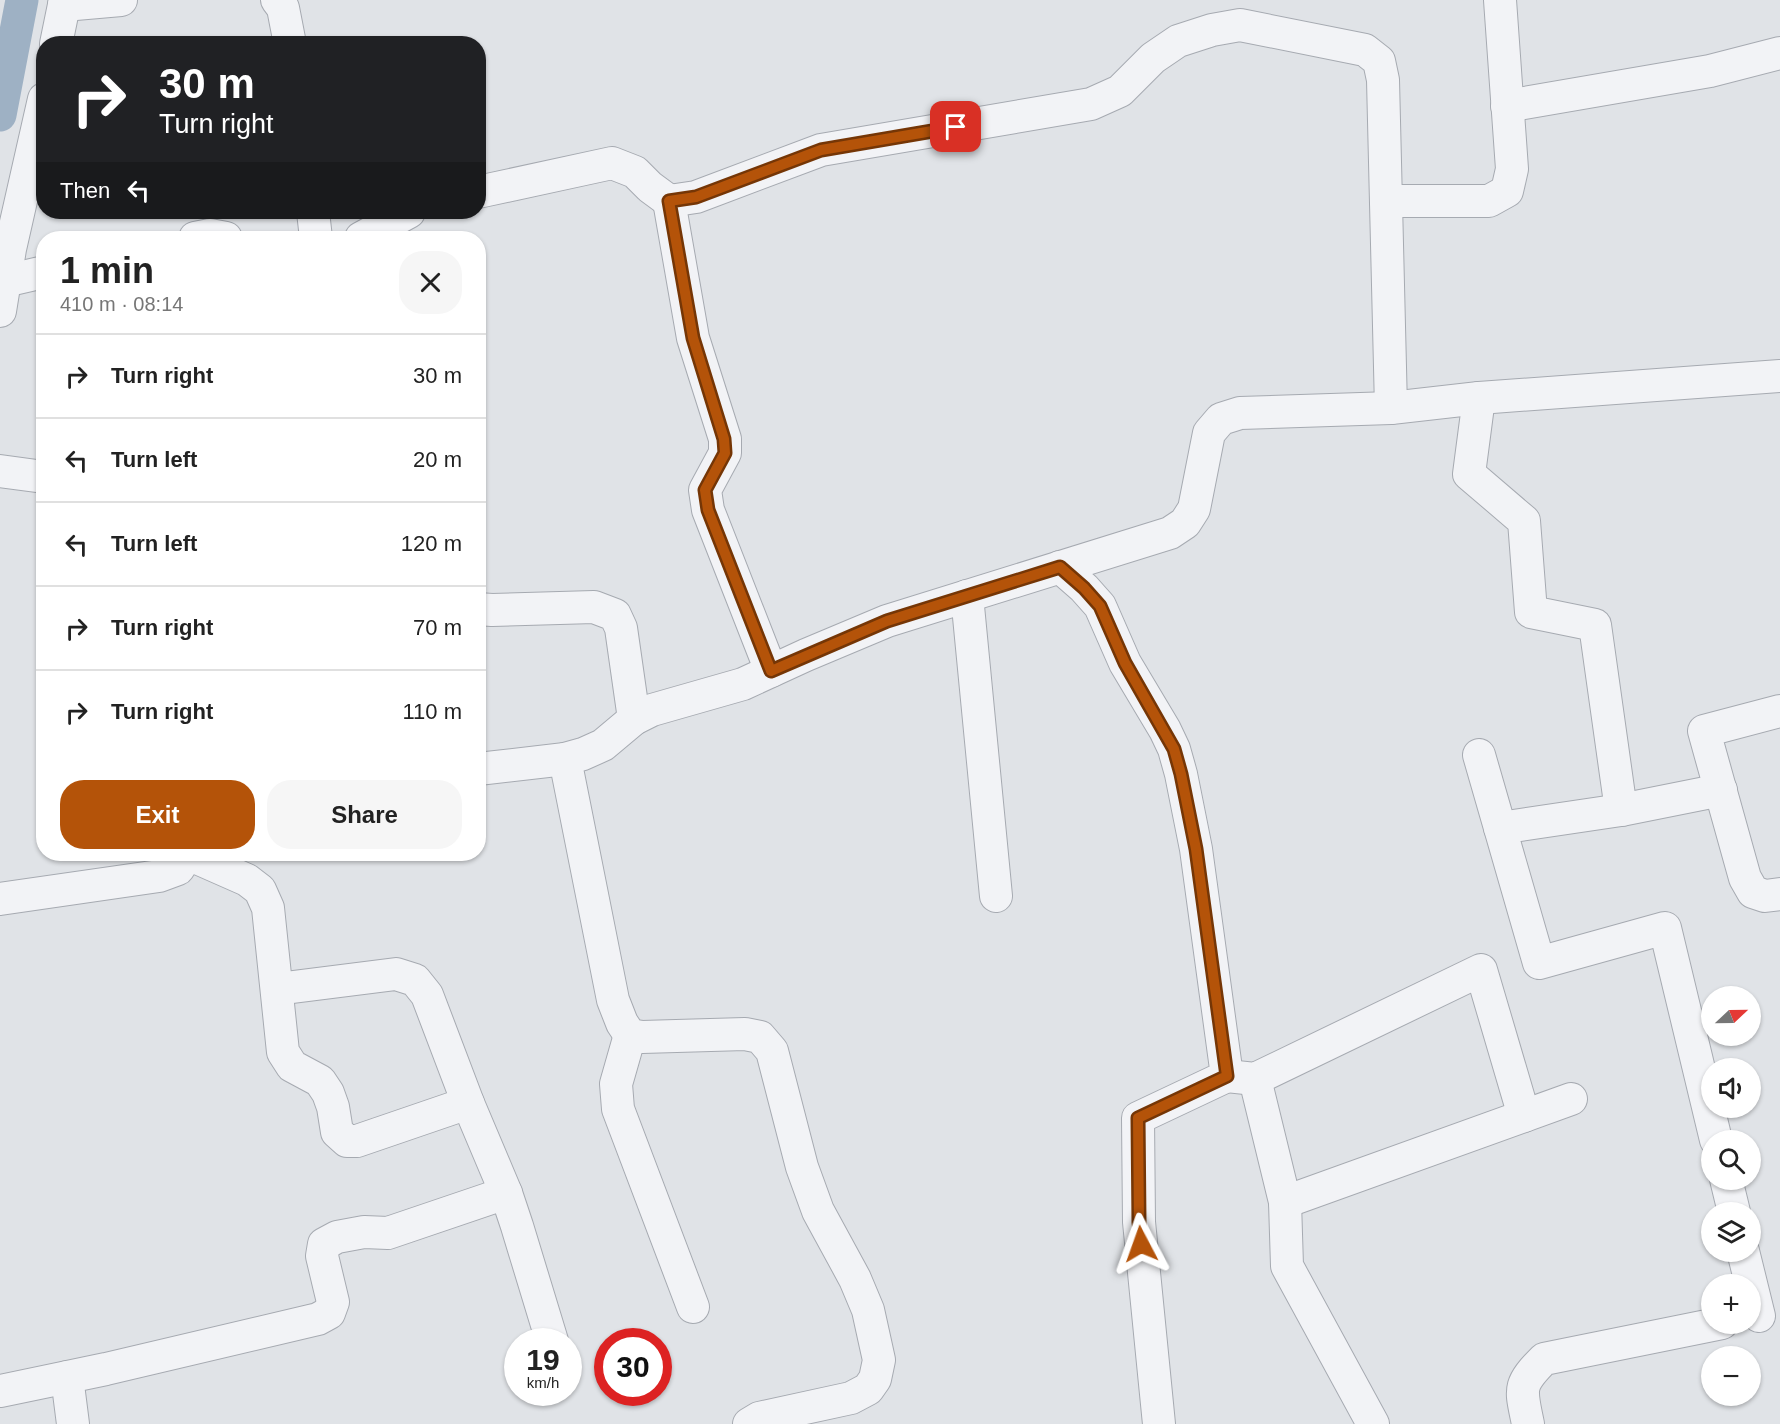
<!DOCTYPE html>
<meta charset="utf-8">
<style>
body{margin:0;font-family:Helvetica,sans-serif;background:#f6f6f6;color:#222;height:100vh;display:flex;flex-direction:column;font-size:22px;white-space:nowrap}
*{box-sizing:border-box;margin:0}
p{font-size:20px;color:#767676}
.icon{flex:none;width:33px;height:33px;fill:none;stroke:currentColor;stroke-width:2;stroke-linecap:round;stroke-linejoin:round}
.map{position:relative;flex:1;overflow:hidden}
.drawer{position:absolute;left:36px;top:231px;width:450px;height:630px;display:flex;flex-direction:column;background:#fff;border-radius:24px;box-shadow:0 2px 4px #0004}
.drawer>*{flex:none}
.top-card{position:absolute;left:36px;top:36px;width:450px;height:183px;border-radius:24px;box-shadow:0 2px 4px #0004;background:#202124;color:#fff;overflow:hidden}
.needle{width:39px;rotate:68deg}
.tools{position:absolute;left:1701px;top:986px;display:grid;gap:12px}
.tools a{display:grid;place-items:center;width:60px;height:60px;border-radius:50%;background:#fff;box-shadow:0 2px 4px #0004;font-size:30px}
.speed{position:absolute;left:504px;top:1328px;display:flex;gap:12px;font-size:30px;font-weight:700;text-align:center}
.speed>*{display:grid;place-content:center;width:78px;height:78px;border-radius:50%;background:#fff;box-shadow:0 2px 4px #0004;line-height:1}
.speed small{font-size:15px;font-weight:400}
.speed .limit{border:9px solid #d22;background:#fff;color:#111}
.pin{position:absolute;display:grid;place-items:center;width:51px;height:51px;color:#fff;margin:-26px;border-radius:12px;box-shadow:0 3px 9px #0006}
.me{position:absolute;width:66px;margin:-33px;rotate:356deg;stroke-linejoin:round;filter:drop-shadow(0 0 4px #0008)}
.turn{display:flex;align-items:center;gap:21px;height:126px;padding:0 24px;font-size:27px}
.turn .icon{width:78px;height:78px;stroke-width:2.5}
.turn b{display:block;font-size:42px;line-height:51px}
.then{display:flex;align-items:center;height:57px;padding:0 24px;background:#0003;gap:12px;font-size:22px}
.round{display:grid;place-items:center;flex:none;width:63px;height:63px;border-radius:24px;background:#f6f6f6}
.head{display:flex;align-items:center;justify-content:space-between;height:102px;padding:0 24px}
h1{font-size:36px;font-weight:700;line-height:45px}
.primary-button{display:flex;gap:12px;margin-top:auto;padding:12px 24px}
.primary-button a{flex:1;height:69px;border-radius:24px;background:#b45309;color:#fff;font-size:24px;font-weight:700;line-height:69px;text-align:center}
.primary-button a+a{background:#f6f6f6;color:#222}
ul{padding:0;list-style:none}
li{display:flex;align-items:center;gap:18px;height:84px;padding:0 24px;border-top:2px solid #e0e0e0}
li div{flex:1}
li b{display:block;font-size:22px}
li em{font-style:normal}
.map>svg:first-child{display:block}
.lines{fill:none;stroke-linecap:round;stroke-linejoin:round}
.canal{stroke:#9eb1c4;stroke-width:33}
.minor-casing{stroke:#a6aab1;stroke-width:34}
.minor{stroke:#f2f3f6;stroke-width:32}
.route-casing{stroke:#753606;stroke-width:15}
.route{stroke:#b45309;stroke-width:10}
</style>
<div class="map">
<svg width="1780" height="1424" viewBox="0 0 1780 1424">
<rect width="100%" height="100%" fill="#e0e3e7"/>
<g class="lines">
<path class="canal" d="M0 115 22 0"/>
<defs>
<g id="minor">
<path d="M277 0 283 8 290 44"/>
<path d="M64 5 121 0"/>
<path d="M56 44 65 0"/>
<path d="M1507 106 1710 71 1780 53"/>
<path d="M478 192 612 163 635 172 650 187 669 201 696 197 821 150 1091 104 1120 91 1153 58 1178 41 1212 30 1240 25 1365 50 1379 61 1383 80 1391 408"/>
<path d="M669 201 693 338 725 439V453L705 490 708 510 771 671"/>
<path d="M1386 201H1489L1507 191 1512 169 1500 0"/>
<path d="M313 212 316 238"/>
<path d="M195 238 210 235 226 238"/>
<path d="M361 238 409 212"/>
<path d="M5 281 44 272"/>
<path d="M0 311 10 249 44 99"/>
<path d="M1479 398 1469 474 1524 521 1531 612 1595 625 1621 810"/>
<path d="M0 471 44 477"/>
<path d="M1060 567 1084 588 1100 606 1125 663 1165 730 1174 749 1181 774 1196 849 1227 1076 1138 1118 1139 1222 1159 1424"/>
<path d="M967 596 996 896"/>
<path d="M478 609 492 610 594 607 615 615 621 628 634 719"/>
<path d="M1780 711 1704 731 1745 878 1753 892 1765 896 1780 894"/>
<path d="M1479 755 1539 963 1665 928 1716 1140"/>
<path d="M565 759 613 1000 622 1023 630 1035 642 1037 745 1034 760 1037 772 1051 802 1167 818 1211 855 1279 868 1310 879 1360 875 1379 868 1389 851 1398 759 1418 749 1424"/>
<path d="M478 769 565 759 583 754 603 745 634 719 652 710 743 684 806 655 887 621 1170 533 1185 523 1194 509 1209 433 1221 419 1240 413 1391 408 1479 398 1780 376"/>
<path d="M1500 828 1621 810 1721 790"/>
<path d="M188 854 247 880 260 890 268 908 283 1052 292 1066 320 1081 328 1093 333 1107 337 1132 347 1141H357L468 1103"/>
<path d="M0 899 159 876 178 869 188 854"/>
<path d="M277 989 396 974 415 980 427 995 468 1103 506 1193 517 1226 552 1341"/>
<path d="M630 1035 616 1084 618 1109 693 1307"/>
<path d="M1227 1076 1255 1079 1481 970 1524 1116"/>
<path d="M1255 1079 1285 1202 1287 1266 1373 1424"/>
<path d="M1726 1179 1734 1212"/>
<path d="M1285 1202 1571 1099"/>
<path d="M1743 1251 1759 1316"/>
<path d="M67 1377 73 1424"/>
<path d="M0 1391 106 1369 318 1319 329 1313 333 1302 322 1256 324 1244 337 1237 364 1232 388 1233 506 1193"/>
<path d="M1528 1424C1521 1389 1517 1386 1544 1359L1722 1323"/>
</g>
</defs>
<use href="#minor" class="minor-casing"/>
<use href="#minor" class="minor"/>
</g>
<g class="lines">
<defs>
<path id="route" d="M956 127 821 150 696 197 669 201 693 338 724 439 725 453 705 490 708 510 771 671 887 621 1060 567 1084 588 1100 606 1125 663 1174 749 1181 774 1196 849 1227 1076 1138 1118 1139 1222 1141 1244"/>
</defs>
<use href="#route" class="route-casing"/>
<use href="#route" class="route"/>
</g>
</svg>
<div class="tools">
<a><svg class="needle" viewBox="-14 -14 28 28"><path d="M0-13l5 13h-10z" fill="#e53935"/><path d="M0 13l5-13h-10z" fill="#767676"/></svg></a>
<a><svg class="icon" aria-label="sound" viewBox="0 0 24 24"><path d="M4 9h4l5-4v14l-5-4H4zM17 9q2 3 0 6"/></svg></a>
<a><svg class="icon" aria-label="search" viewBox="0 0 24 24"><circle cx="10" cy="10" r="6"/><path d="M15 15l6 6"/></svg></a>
<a><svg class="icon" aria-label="layers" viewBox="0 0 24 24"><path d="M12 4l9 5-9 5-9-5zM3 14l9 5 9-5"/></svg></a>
<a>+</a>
<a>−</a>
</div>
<div class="speed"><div>19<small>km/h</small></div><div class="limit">30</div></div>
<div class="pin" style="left:956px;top:127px;background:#d93025"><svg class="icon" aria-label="arrive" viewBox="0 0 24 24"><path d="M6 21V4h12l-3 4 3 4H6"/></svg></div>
<svg class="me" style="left:1141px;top:1244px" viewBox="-20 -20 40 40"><path d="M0-17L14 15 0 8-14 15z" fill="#b45309" stroke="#fff" stroke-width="4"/></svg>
<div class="top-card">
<div class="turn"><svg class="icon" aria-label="right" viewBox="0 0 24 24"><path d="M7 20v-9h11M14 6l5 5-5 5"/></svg><div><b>30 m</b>Turn right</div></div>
<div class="then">Then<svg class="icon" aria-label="left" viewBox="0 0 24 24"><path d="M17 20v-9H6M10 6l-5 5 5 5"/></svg></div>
</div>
<section class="drawer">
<div class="head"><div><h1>1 min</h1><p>410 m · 08:14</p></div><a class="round"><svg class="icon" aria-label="close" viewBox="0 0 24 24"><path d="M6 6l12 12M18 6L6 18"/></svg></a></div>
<ul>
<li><svg class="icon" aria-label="right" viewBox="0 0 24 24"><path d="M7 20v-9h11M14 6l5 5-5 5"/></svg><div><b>Turn right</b></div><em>30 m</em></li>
<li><svg class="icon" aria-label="left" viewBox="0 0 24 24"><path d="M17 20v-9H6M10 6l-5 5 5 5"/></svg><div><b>Turn left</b></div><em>20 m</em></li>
<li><svg class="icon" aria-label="left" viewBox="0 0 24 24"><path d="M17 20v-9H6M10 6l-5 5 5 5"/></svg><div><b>Turn left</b></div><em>120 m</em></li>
<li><svg class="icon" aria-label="right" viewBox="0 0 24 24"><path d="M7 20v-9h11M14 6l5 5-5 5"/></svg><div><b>Turn right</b></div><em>70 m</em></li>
<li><svg class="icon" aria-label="right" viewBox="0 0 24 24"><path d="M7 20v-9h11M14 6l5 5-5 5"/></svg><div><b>Turn right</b></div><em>110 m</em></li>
</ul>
<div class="primary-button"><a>Exit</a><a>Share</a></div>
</section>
</div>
